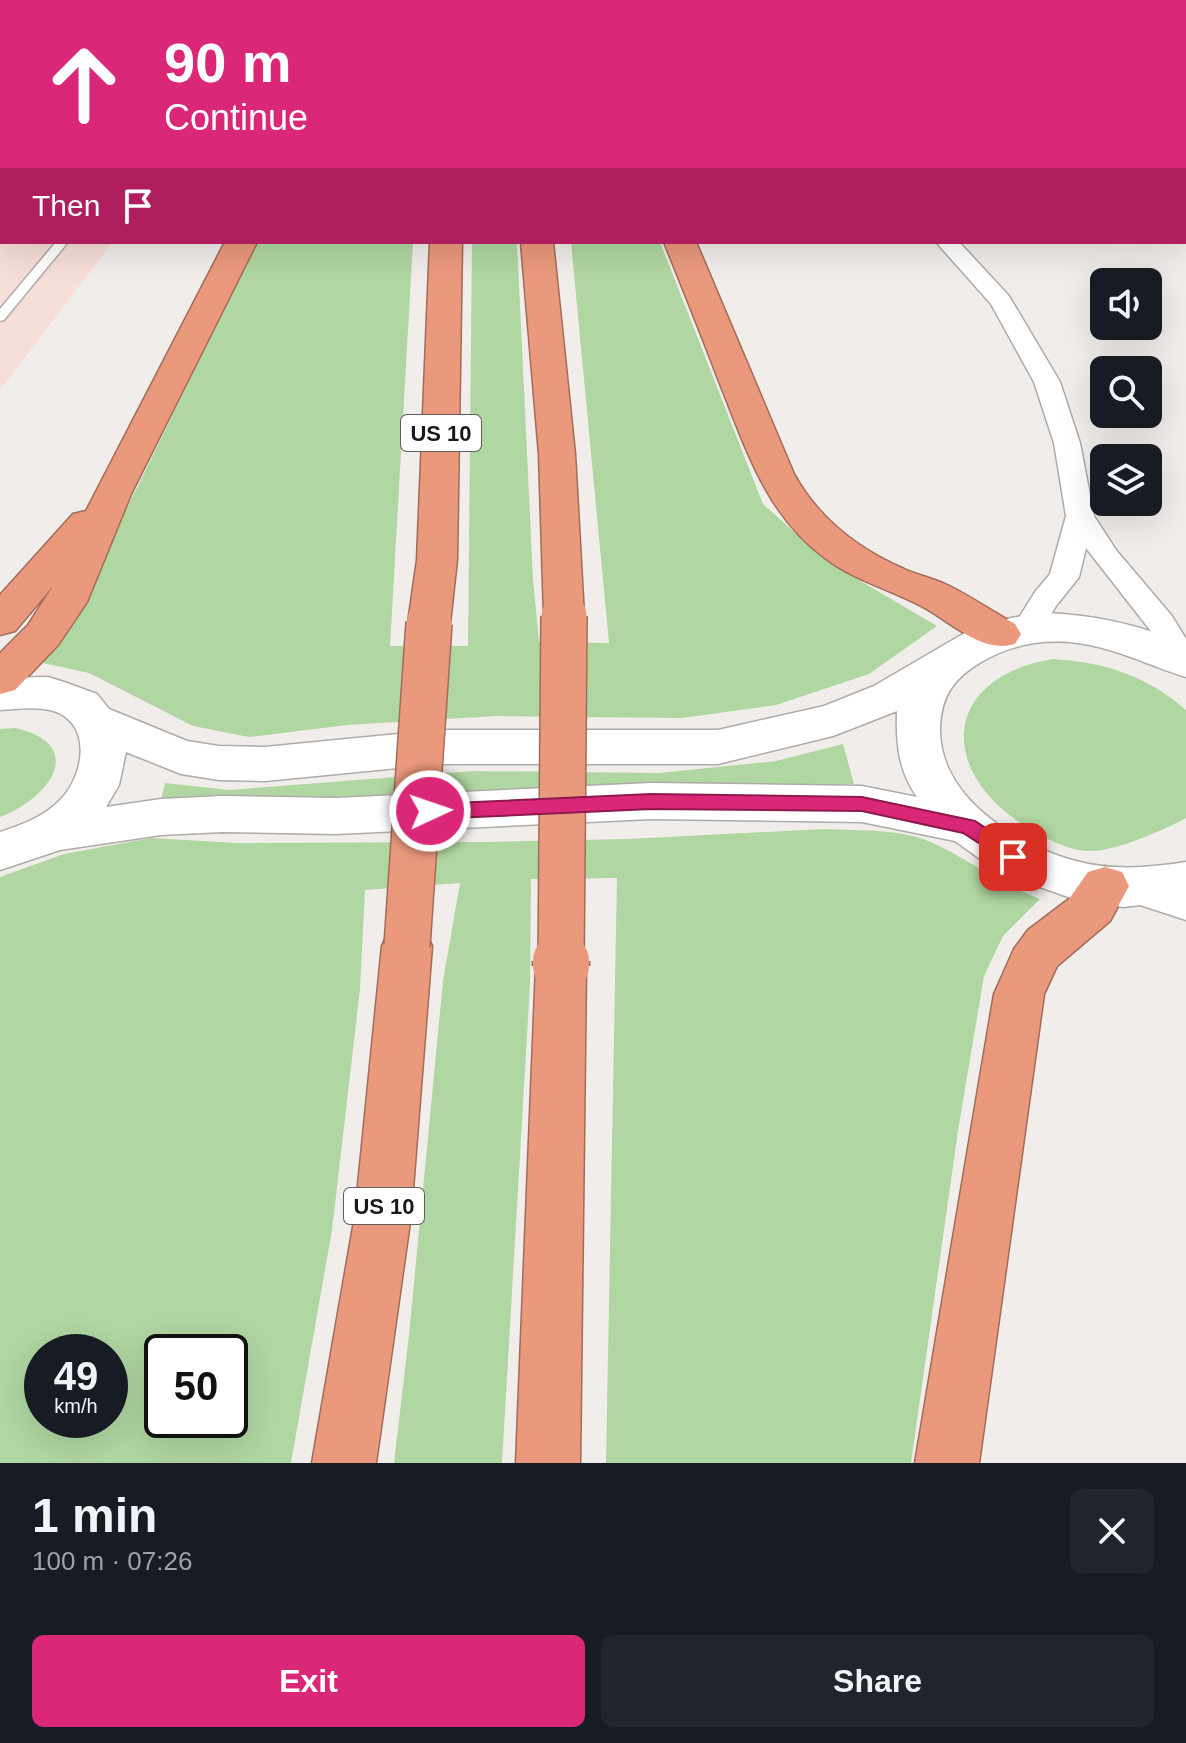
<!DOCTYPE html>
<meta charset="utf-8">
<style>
body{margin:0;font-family:Arial,sans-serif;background:#20242c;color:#f1f3f6;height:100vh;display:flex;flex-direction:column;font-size:30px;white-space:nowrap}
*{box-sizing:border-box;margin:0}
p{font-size:26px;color:#9ea1a6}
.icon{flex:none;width:44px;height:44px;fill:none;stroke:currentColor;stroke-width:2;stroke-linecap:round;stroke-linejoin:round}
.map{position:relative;height:1463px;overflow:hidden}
.panel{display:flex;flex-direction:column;background:#171b24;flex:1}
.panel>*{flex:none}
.top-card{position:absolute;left:0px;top:0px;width:1186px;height:244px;box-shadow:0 8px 32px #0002;background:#db2777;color:#fff;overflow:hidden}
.tools{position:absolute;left:1090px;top:268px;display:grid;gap:16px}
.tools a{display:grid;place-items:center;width:72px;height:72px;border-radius:12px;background:#171b24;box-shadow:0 8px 32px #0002;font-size:40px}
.speed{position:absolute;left:24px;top:1334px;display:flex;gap:16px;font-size:40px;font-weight:700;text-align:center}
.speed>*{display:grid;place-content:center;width:104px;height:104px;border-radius:50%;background:#171b24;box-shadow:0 8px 32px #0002;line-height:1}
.speed small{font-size:20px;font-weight:400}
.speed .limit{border:4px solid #111;border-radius:12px;background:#fff;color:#111}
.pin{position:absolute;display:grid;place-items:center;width:68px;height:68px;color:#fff;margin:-34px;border-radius:16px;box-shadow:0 4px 12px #0006}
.me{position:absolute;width:88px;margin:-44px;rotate:87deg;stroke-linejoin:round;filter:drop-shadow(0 0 6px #0008)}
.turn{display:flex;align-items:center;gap:28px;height:168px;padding:0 32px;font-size:36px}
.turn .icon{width:104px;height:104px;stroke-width:2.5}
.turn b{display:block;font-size:56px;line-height:68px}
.then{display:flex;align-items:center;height:76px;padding:0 32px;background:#0003;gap:16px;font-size:30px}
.round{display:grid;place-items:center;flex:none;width:84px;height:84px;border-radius:12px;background:#20242c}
.overview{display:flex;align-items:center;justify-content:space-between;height:136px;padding:0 32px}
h1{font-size:48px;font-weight:700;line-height:60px}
.cta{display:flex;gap:16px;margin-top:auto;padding:16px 32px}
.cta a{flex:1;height:92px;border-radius:12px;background:#db2777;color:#fff;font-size:32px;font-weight:700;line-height:92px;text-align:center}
.cta a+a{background:#20242c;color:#f1f3f6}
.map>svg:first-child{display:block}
.commercial{fill:#f7ded6}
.green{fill:#b0d6a1;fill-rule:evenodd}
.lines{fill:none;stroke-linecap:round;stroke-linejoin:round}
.service-casing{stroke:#aeaba8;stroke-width:3}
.minor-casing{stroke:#aeaba8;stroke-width:3}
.tertiary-casing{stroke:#aeaba8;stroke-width:3}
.secondary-casing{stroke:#aeaba8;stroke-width:3}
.motorway-casing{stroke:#a26c5a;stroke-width:3}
.service{fill:#fff;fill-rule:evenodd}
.minor{fill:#fff;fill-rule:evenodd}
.tertiary{fill:#fff;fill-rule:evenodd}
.secondary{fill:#fff;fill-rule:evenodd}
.motorway{fill:#eb997d;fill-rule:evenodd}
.motorway-bridge-far1-casing{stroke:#a26c5a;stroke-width:48;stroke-linecap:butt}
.motorway-bridge-casing{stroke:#a26c5a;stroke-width:59;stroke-linecap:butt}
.motorway-bridge-far1{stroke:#eb997d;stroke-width:45}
.motorway-bridge{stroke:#eb997d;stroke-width:56}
.wall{fill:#5f3706}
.shaded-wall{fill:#4e2d05}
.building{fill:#6f4007;stroke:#4e2d05;stroke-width:2}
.route{fill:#db2777;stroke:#8e194d;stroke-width:2}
.labels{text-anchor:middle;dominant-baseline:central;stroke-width:8;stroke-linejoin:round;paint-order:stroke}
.shield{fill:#fff;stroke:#5f5e5d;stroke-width:2}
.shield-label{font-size:22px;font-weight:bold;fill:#1a1918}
</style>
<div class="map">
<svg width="1186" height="1463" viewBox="0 0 1186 1463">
<rect width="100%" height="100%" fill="#f1edea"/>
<path class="commercial" d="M0 0H296L2 2V242H113L0 390Z"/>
<g class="green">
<path d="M257 242H413L390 646H468L472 242H517L533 579 539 642 609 643 571 242H660L763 504 828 562 937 626 869 674 776 705 682 718 496 716 347 725 249 737 193 726 89 673 43 663 138 486Z"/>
<path d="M1053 659C1105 662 1147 676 1186 710V818C1164 830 1112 853 1088 851 1066 850 1043 837 1025 826 936 770 943 677 1053 659Z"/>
<path d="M16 728C89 746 48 799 0 817V729Z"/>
<path d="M843 744 854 784 297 800 241 796 161 800 165 783 229 790 474 771 659 773 776 761Z"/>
<path d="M824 829C859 831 903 828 935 844 971 861 1002 885 1040 899L1003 936 984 976 958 1131 911 1463H606L617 878 531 879 530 984 502 1463H394L409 1335 443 981 460 883 365 890 360 989 332 1230 291 1463H0V877L64 854 151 838 236 843 485 842 628 839ZM42 1352H110V1420H42ZM162 1352H230V1420H162Z"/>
</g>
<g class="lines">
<defs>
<g id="service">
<path d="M269 0H279L268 2Z"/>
<rect x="0" y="93" width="2" height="6"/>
<path d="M56 242H68L4 320 0 321V309Z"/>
</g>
<g id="minor">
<path d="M633 0H651L652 2H634Z"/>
<path d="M936 242H959L1009 296 1060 382 1080 443 1094 516 1116 550 1172 616 1186 639V673L1174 670 1150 630 1086 548 1079 577 1056 606 1038 636 1027 639 1016 636 1012 629 1035 592 1050 574 1066 516 1054 443 1034 382 991 304Z"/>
</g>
<path id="tertiary" d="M1143 870 1186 884V920L1128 901 1121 888 1128 875Z"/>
<path id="secondary" d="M1040 613C1091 614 1139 624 1186 645V677C1147 665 1112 646 1070 642 1039 640 1010 645 983 661 955 677 941 695 940 728 939 796 1012 842 1072 860 1110 871 1147 868 1186 862V900L1123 907 1071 898 1020 880 987 864 955 841 862 822 651 819 336 834 222 832 161 835 60 850 0 870V832C21 825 44 817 60 800 87 773 93 715 44 709 30 707 14 709 0 710V678L48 677 64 682 97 694 109 709 187 741 219 746 265 747 439 730H718L824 706 874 686 968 631 1011 618ZM897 711C896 743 898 770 917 797L862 786 651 783 336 798 222 796 161 799 106 807 119 785 126 752 181 774 219 780 265 781 439 764H718L833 736Z"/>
<g id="motorway">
<path d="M518 0H542L543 2H519Z"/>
<path d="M569 0H593L594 2H570Z"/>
<path d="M225 242H257L131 494 87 602 58 645 15 690 0 694V653L28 625 53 586 15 631 0 635V595L73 514 86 511Z"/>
<path d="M430 242H462L457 560 450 623 444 633 429 637 414 633 408 623 417 560Z"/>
<path d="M521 242H553L575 454 584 616 578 626 564 630 550 626 544 616 539 454Z"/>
<path d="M664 242H696L794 474C818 518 858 549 904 569 917 575 932 578 945 584 969 595 991 611 1015 624L1021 634 1015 644C982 654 951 622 923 607 890 589 855 581 825 558 766 515 746 448 720 384 702 336 683 289 664 242Z"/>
<path d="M1105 867 1122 872 1129 886 1110 921 1057 966 1044 994 979 1463H915L994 994 1014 949 1028 930 1069 899 1088 872Z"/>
<path d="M407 925 425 931 432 946 411 1215 376 1463H312L355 1215 382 946 389 931Z"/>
<path d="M561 945 579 951 586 966 580 1463H516L536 966 543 951Z"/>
</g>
</defs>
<use href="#service" class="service-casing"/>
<use href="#minor" class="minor-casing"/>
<use href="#tertiary" class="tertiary-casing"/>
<use href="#secondary" class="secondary-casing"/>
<use href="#motorway" class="motorway-casing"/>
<use href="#service" class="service"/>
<use href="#minor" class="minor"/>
<use href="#tertiary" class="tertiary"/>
<use href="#secondary" class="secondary"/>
<use href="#motorway" class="motorway"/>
<defs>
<g id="motorway-bridge-far1">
<path d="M407 946 429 623"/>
<path d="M561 963 564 616"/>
</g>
<path id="motorway-bridge" d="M561 966V961"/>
</defs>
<use href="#motorway-bridge-far1" class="motorway-bridge-far1-casing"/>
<use href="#motorway-bridge" class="motorway-bridge-casing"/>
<use href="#motorway-bridge-far1" class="motorway-bridge-far1"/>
<use href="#motorway-bridge" class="motorway-bridge"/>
</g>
<g class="wall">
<path d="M0 0H243L242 2H2V77L0 70Z"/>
<path d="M844 0H1023L1027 2H867V1L863 2H848Z"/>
<path d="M1157 0H1186V16H1184V2H1157Z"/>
</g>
<g class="shaded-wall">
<path d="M218 0H243L242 2H216Z"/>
<path d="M854 0H867L863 2H854Z"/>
<path d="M918 0H976L970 2H912Z"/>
<path d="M1186 96V115L1184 116V97Z"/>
<path d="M1186 169V182L1184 183V171Z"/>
</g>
<g class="building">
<path d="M0 0H218L216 2H2V42H0Z"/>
<path d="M880 0H918L912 2H884Z"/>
<path d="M935 0H1023L1027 2H929Z"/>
<path d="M1184 85 1186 86V96L1184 97Z"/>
<path d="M1186 133V169L1184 170V134Z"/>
</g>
<path class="route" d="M651 794 862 797 975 821 1020 851 1023 857 1020 863 1013 865 963 833 862 811 651 809 430 819 423 817 421 811 423 806 430 804Z"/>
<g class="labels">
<g class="shield">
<rect x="401" y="415" width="80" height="36" rx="6"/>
<rect x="344" y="1188" width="80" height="36" rx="6"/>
</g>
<g class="shield-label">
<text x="441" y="433">US 10</text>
<text x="384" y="1206">US 10</text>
</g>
</g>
</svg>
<div class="tools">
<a><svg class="icon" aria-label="sound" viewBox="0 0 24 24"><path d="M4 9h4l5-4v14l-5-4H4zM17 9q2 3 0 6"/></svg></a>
<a><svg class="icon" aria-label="search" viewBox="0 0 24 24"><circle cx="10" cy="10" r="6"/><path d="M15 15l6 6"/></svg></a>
<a><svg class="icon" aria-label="layers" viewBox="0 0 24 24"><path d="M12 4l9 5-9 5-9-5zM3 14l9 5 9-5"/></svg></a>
</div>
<div class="speed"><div>49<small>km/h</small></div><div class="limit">50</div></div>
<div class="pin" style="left:1013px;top:857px;background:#d93025"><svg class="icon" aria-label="arrive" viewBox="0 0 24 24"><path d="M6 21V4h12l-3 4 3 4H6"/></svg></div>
<svg class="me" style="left:430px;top:811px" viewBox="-20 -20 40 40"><circle r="17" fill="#db2777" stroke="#fff" stroke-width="3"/><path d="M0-11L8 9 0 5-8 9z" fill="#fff"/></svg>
<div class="top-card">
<div class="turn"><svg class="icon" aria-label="ahead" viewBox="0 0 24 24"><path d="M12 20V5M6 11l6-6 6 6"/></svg><div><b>90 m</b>Continue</div></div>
<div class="then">Then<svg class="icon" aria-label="arrive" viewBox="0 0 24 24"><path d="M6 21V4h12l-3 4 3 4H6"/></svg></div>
</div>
</div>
<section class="panel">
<div class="overview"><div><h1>1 min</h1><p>100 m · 07:26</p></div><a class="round"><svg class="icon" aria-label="close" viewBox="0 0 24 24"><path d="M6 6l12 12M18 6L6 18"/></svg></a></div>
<div class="cta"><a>Exit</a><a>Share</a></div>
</section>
